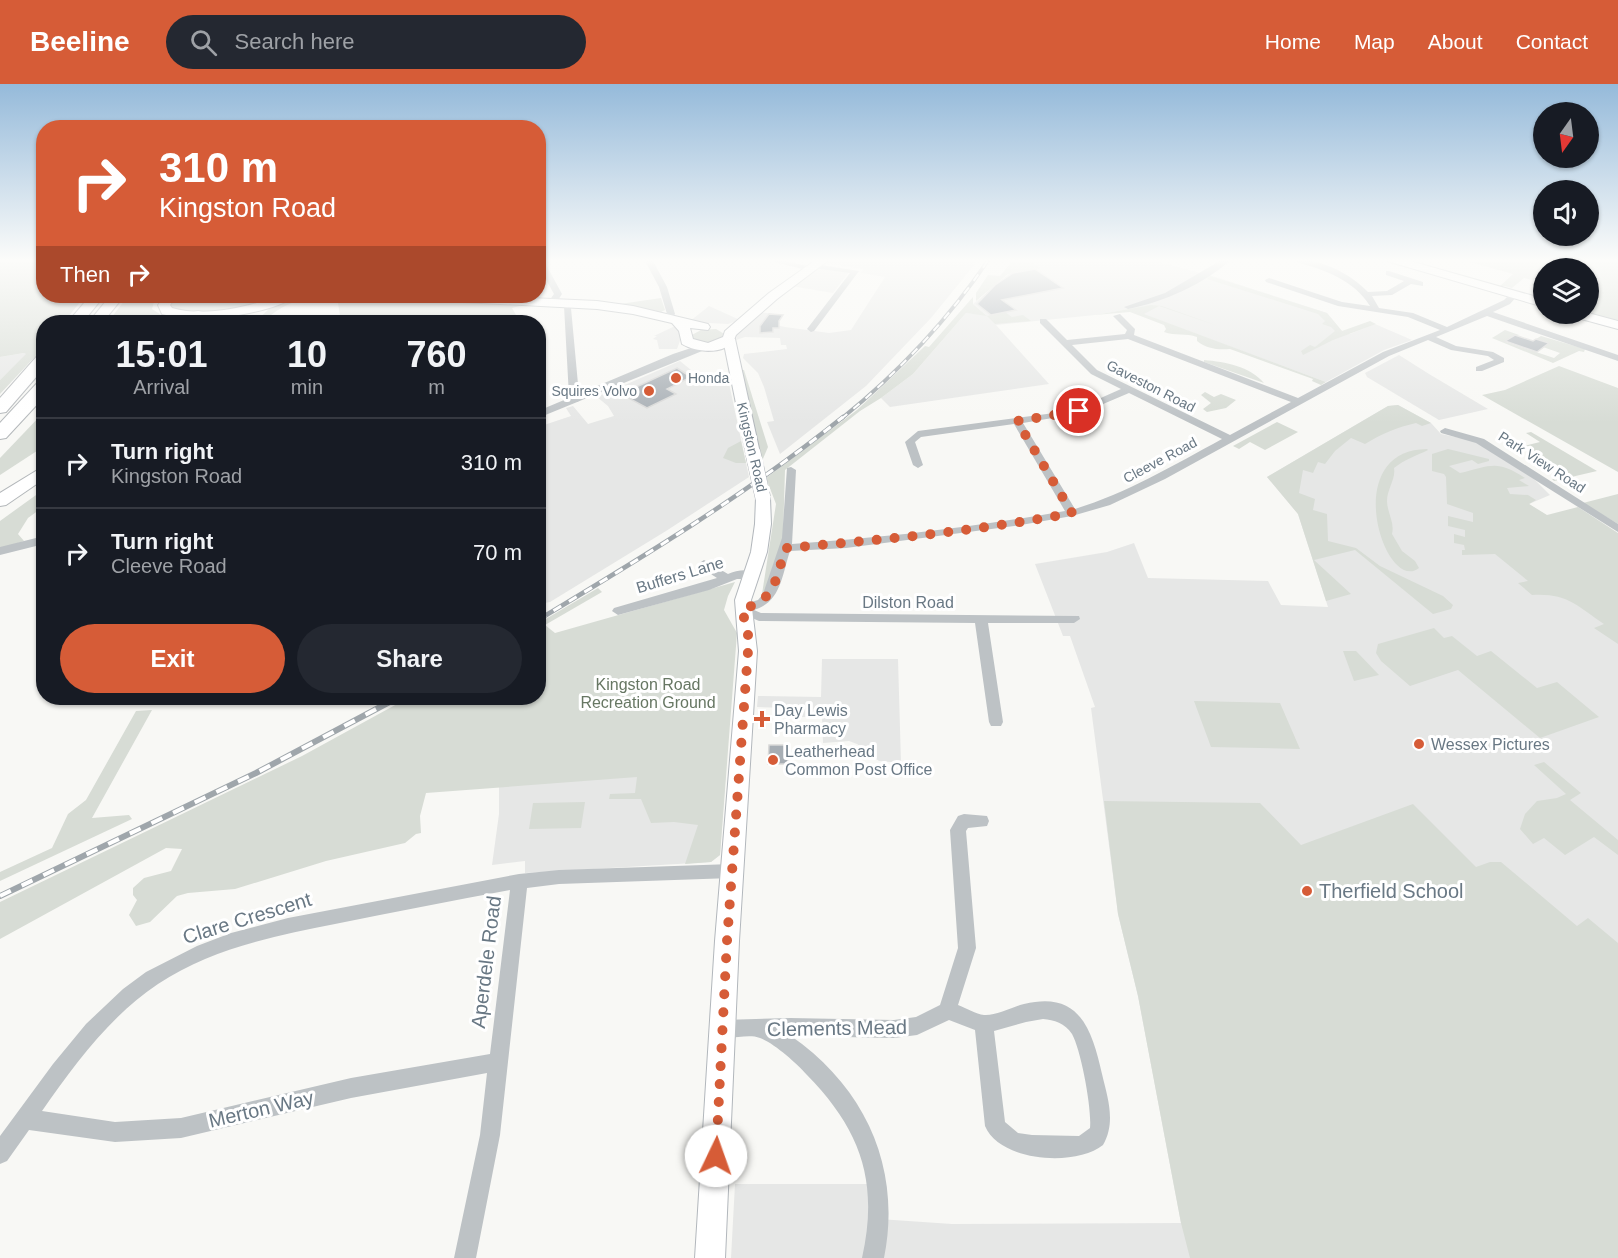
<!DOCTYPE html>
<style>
body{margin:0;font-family:Arial,sans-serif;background:#242831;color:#f1f3f6;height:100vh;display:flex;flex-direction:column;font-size:22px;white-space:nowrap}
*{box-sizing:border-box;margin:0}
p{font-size:20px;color:#9ea1a6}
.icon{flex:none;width:33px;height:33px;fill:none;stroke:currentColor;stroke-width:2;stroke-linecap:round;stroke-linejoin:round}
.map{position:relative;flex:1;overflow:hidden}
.details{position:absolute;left:36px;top:231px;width:510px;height:390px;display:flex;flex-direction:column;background:#171b24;border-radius:24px;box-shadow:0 2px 4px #0004}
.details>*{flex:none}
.top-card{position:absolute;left:36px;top:36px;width:510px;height:183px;border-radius:24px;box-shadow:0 2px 4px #0004;background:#d65c37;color:#fff;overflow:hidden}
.needle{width:39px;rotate:194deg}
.buttons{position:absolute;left:1533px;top:18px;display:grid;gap:12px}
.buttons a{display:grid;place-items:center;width:66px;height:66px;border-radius:50%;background:#171b24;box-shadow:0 2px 4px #0004;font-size:30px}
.pin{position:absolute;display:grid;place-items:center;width:51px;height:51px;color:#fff;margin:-26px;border:3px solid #fff;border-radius:50%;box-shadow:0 2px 6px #0007}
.me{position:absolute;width:66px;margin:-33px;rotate:3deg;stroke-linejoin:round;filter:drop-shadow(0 0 4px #0008)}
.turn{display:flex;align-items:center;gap:21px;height:126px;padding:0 24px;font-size:27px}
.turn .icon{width:78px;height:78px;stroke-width:2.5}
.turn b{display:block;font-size:42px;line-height:51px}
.then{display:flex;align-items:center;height:57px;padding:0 24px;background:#0003;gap:12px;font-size:22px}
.eta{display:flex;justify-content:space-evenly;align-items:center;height:102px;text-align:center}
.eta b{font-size:36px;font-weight:600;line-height:42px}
.primary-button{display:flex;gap:12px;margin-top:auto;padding:12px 24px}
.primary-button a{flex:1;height:69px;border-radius:36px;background:#d65c37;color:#fff;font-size:24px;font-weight:600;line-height:69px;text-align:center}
.primary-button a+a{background:#242831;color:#f1f3f6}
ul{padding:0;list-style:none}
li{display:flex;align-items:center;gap:18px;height:90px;padding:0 24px;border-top:2px solid #363941}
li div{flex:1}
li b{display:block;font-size:22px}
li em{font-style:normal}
header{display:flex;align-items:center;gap:36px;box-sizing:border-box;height:84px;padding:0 30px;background:#d65c37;color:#fff}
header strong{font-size:28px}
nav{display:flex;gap:33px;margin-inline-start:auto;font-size:21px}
.search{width:420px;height:54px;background:#242831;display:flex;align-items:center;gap:15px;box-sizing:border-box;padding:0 21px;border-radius:33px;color:#9ea1a6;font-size:22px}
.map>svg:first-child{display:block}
.built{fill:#e6e7e6}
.green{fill:#d7dcd5}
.building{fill:#a7aeb4;stroke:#d9d9d8;stroke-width:1.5}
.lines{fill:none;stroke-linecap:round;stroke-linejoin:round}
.secondary-casing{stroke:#b2b7bc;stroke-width:2}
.primary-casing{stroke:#b1b6ba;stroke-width:2}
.trunk-casing{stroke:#b3b7ba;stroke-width:2}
.motorway-casing{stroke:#b3b7ba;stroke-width:2}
.minor{fill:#bdc2c5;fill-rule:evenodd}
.tertiary{fill:#bdc2c5;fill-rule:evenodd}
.secondary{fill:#fff;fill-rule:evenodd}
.primary{fill:#fff;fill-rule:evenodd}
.trunk{fill:#fff;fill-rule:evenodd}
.motorway{fill:#fff;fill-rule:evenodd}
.rail-far2-casing{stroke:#9fa6ab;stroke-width:4}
.rail-far1-casing{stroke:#9fa6ab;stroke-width:4.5}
.rail-casing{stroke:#9fa6ab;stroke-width:6}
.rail-far2{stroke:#fff;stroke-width:2;stroke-dasharray:8;stroke-linecap:butt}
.rail-far1{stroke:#fff;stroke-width:3;stroke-dasharray:9;stroke-linecap:butt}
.rail{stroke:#fff;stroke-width:4;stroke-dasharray:12;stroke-linecap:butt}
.secondary-bridge-casing{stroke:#b2b7bc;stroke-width:16;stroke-linecap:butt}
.secondary-bridge{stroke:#fff;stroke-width:15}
.route{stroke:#d65c37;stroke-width:10;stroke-dasharray:0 18}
.poi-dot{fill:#d65c37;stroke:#fff;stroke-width:2}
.labels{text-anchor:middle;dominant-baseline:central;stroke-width:6;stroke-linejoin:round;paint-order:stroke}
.far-poi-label{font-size:14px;fill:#697884;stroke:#fff;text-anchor:start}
.far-street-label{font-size:14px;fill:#697884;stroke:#fff}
.street-label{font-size:16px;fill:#697884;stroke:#fff}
.park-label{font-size:16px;fill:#677763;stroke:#fff}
.poi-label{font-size:16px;fill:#697884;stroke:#fff;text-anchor:start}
.near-poi-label{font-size:20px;fill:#697884;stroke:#fff;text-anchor:start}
.near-street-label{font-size:20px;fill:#697884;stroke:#fff}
</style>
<header>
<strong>Beeline</strong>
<div class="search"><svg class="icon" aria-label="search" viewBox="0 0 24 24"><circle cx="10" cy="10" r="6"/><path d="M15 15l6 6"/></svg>Search here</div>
<nav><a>Home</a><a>Map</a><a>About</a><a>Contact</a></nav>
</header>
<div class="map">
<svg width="1618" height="1174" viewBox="0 0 1618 1174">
<rect width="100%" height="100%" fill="#f8f8f5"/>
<g class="built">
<path d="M829 175H979L931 234 866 302 780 370 767 338 774 337 764 303 758 289 743 274 744 270 787 265 786 261H781L780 254 745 253 736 256 737 249 759 228 783 231 776 241 785 243 829 249 851 246 885 193 861 189 863 185 824 179Z"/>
<path d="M1027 175H1147L1216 193 1327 229 1342 247 1350 250 1375 240 1412 256 1384 266 1326 298 1129 225 1095 231 996 241 1049 300 890 323 881 314 913 290 966 229 986 231 973 220Z"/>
<path d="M815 184 849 188 833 209 791 202Z"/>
<path d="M709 222 740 236 728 240 689 238Z"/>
<path d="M675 242 681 245 682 251 677 265H659L657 256 653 255 657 252H654Z"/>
<path d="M24 269 27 270 0 296V273Z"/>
<path d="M1399 271 1429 290 1488 325 1439 336 1367 293 1365 289Z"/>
<path d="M680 277 697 291 727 290 749 393 666 447 550 518 545 519 538 461V343L571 332 566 324 573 322 588 340 614 332 608 322 597 313Z"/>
<path d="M1398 321 1431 339 1441 350 1475 357 1534 395 1550 411 1529 420 1618 477V1174H731L735 1100H877L879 1135 952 1140 1181 1139 1138 912 1118 830 1091 624 1095 623 1070 552H1063L1035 480 1107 468 1134 459 1148 494 1268 497 1281 521 1328 523 1298 430 1267 393 1388 322Z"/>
<path d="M822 575H898L901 679 879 677 857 660 849 657 823 659 822 633H791V624L757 623 758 612 821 613Z"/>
<path d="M726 686 720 771 711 778 525 789V777L492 781 499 730V702Z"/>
</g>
<g class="green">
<path d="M0 175H43L44 212H85L64 238H44L43 264 0 310V296L26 270 24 269 0 273Z"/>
<path d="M1014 175H1027L1041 184 1008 190 976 217V209L988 191 1000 192Z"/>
<path d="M1459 175H1618V239L1588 230 1589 223 1597 215 1589 213 1588 184H1544L1543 201 1539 204 1532 201 1535 197 1524 194 1512 204 1504 202 1500 204H1498L1513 190Z"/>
<path d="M1210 192 1327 229 1342 247 1370 237 1376 240 1333 256 1303 271 1301 267 1310 261 1315 263 1335 247 1331 243 1322 240 1325 237 1318 230 1207 195Z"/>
<path d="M128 212H161L154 218 152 225 166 234 156 238H108Z"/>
<path d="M174 212H281C249 225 202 236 169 223L171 214Z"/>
<path d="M299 212H392L426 216 527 220 512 224 520 238H341L338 219C312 211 294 214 271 231 265 235 263 238 255 238L269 225Z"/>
<path d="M973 213V220L987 232 1005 228 1012 233 1023 231 1031 237 995 240 987 232 966 229 913 290 881 314 860 327 785 386 783 453 765 511 762 510 776 420 766 394 857 326 925 262 929 263Z"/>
<path d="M661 214 665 226 661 228 620 220Z"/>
<path d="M1151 221 1162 222 1218 242 1159 222 1144 230 1326 298 1321 301 1312 297 1313 295 1230 265C1218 266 1207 265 1197 257V253C1186 249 1175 252 1164 248L1166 245 1164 241 1130 228 1095 231Z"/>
<path d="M716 245 726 251 717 259H697L690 252 701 246Z"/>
<path d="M1505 246 1519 251H1515L1506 258 1554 274 1560 269 1543 263 1548 259 1536 255 1541 252 1585 265 1584 268 1579 267 1553 279 1492 254Z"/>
<path d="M1204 276C1226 278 1249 282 1264 299L1204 278Z"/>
<path d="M1559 282 1618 304V388L1482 311 1505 306Z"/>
<path d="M742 286H744L768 363 762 377Z"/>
<path d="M1205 308 1214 313 1221 310 1236 316 1226 324 1207 328 1203 325 1211 319 1201 311Z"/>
<path d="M1398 321 1431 339 1422 342 1416 339C1398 343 1381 350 1365 360L1351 354 1335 367 1325 380 1318 378 1313 389 1303 386 1299 409 1315 415 1313 426 1327 430 1328 457 1356 464 1380 482 1443 512 1453 521 1451 525 1433 530 1355 466 1314 476 1351 510 1326 517 1298 430 1267 393 1388 322Z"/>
<path d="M43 329V363L0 391V374Z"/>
<path d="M1277 338 1298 348 1265 366 1250 358 1239 365 1233 362Z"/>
<path d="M1531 348 1597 387 1554 397 1552 395 1570 390 1524 362 1540 358 1526 349Z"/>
<path d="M741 357 746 379H736L723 374 728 364Z"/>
<path d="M1427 365 1428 366C1416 372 1405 375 1394 384 1396 395 1387 405 1387 417 1387 428 1395 439 1392 450L1402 467 1415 477 1419 484C1385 511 1338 366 1427 365Z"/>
<path d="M1448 365 1489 375V377L1478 380 1472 376 1449 382 1460 389C1491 382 1496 375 1525 394L1519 396 1529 402 1507 404 1510 410 1528 411 1536 416 1529 420 1547 431 1578 423 1618 449V560L1594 544 1604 540C1576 521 1567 509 1532 511L1518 499 1528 497 1495 470 1462 471V466H1465L1464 461 1454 459V450L1465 453V446L1448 442V432L1473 438V429L1447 420 1446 393 1444 390 1432 387V370Z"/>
<path d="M43 406V423L28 434 18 450 24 457 0 465V437Z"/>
<path d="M1618 410V440L1583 419Z"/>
<path d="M735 498 728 512 724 526 737 549 720 771 711 778 685 780 698 741 674 738 651 739 641 715H609L610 710 635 709 637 693 426 709 420 732 421 749 416 750 405 759 326 777 235 805 188 809 177 812 150 838 136 842 129 831 137 816 133 811V804L144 794 171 787 182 765 166 764 0 855V818L302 672 408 614H538L539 539 598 504 602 508 545 541 555 549Z"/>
<path d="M1434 544 1444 554 1452 552 1477 572 1491 567 1537 604 1557 598 1599 633 1540 654 1458 586 1410 602 1381 577 1376 569 1378 560Z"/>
<path d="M1343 567H1356L1379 591 1354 597Z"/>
<path d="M1194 617 1280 619 1300 665 1211 663Z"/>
<path d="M152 626 92 734 129 731 132 735 0 797V788L52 764 68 730 86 716 136 627Z"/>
<path d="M1544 678 1581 709 1570 716 1618 756V771L1594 753 1565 771 1544 754 1533 760 1520 745 1525 730 1537 717 1557 714 1566 710 1534 681Z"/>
<path d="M1104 717 1260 719 1301 761 1413 720 1476 783 1490 778H1501L1577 842 1588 834 1618 859V1174H1190L1181 1139 1138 912 1118 830Z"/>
<path d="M585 718 581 744 529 745 533 719Z"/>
</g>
<g class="building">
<path d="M1035 185 1063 204 1002 216 1016 226 991 231 977 220 995 201 1013 189Z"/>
<path d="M769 230 783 231 779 237V244H773V248L760 249V242Z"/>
<path d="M1515 251 1533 257 1536 255 1549 259 1537 268 1505 257Z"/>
<path d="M677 284 691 293 667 305 676 310 647 324 621 310Z"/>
<path d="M769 661H788V680H768Z"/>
</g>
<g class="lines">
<defs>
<g id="secondary">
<path d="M729 252 735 255 760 369 753 373 746 369 723 255Z"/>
<path d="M763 410 770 414 771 440 767 468 751 516 757 567 739 857 725 1174H695L715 857 739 567 735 516 751 468 755 440 756 414Z"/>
</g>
<g id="primary">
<path d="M817 175H830L777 215 736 251C730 272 697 269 682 260L679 247 672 239 633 230 597 225 424 216 418 212H487L597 217 633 222 708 240 710 243 708 246 690 244 693 255 708 259 723 253 725 247 769 209Z"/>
<path d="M1385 175H1403L1544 215V223L1387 177Z"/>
<path d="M1588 229 1618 237V245L1574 233 1573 230Z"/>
</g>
<g id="trunk">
<path d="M165 212H177L170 221 172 224C199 232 231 226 257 219 270 215 281 211 294 212 279 227 216 236 195 235 184 235 173 233 162 230L158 221Z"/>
<path d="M44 382V395L6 421 0 422V409Z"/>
</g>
<g id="motorway">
<path d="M90 212H104L83 238H68Z"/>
<path d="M110 212H124L103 238H89Z"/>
<path d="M198 227 203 228 205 231 203 234 184 238H160L162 235Z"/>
<path d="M44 269V284L6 328 0 329V314L38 271Z"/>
<path d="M44 297V313L6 354 0 355V339L38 298Z"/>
</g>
</defs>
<use href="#secondary" class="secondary-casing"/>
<use href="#primary" class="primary-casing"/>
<use href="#trunk" class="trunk-casing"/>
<use href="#motorway" class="motorway-casing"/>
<g class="minor">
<path d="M538 175H543L562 210 556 219 549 217 554 210 538 181Z"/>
<path d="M644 175H652L667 203 675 230 669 237 662 235 667 230 659 203Z"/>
<path d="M763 175H776L812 183 815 180 859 187 814 247 811 248 807 245 850 189 813 184 810 187Z"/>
<path d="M1223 175H1232C1204 200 1164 218 1128 225L1124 223 1165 209Z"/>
<path d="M1296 175C1321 175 1351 190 1368 208L1387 207 1404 197 1386 191V187H1389L1423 198V202L1411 200 1392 211 1372 212 1379 224 1413 229 1447 243 1504 216 1511 209H1517L1518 211 1510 220 1493 228 1618 271V277L1487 232 1436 253 1456 262 1493 268 1504 274V278L1482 287H1476V283L1494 276 1488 272 1451 266 1428 256 1389 272 1165 395 1110 421 1072 432 1021 441 846 464 790 467C782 491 781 518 754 526L761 529 1079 532 1080 535 1074 539H988L1003 638 1001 642H991L989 638 975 539 759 537 738 528 736 525 738 522 758 516 763 510 782 454 787 384 791 383 796 386 792 460C883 454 975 443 1065 427L1014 340 921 353 915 358 923 381 918 384 913 381 905 358 918 347 1062 328 1076 325 1121 305 1091 290 1040 239V235H1046L1067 256 1125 250 1127 246 1113 232 1120 230 1135 245 1134 251 1298 314 1383 268 1440 246 1408 233 1338 222 1266 198 1265 196 1269 194 1342 218 1370 222C1354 196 1325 186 1296 178ZM1128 255 1291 318 1230 351 1097 286 1072 261ZM1129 309 1222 355C1174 381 1127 409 1075 425L1023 339 1082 329Z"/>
<path d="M564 222 571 224 579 311 582 315 577 318 569 312Z"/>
<path d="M1445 344 1484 355 1618 440V448L1476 359 1441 349 1440 347Z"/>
<path d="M704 476 728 490C737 486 752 484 759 491L753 495H737L709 506 618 531 612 527 614 524 717 494 700 483 698 480Z"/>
<path d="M964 730 987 732 989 737 987 742 968 744 966 747 976 864 958 921C966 924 976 930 984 931 996 932 1012 923 1024 920 1080 906 1092 946 1102 990 1108 1015 1116 1038 1103 1061 1076 1083 1000 1078 985 1042L975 946 949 936 917 951 894 954 791 952C866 1004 902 1085 884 1174H862C879 1098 861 1046 807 991 796 979 775 960 760 954 747 949 730 957 715 952L713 945 715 938 722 936 790 934 894 936 916 933 940 921 958 864 950 746 958 732ZM1043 935C1054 936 1065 939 1072 950 1081 966 1092 1025 1090 1044L1079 1052 1032 1051 1018 1049 1005 1038 994 947 1026 938Z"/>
<path d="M732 780 738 782 740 787 738 792 732 794 559 800 527 804 500 1051 476 1174H454L480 1051 487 989 351 1014 181 1054 115 1058 29 1046 7 1077 0 1080V1052L53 980 86 940 123 905 146 888 197 862 231 849 288 834 519 790 559 786ZM510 806 490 970 351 994 181 1034 115 1038 42 1027C74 981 110 932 158 900 210 865 274 852 335 840 393 828 451 817 510 806Z"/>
</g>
<g class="tertiary">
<path d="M703 260 708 263 707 265 538 334V327L673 270Z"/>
<path d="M44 452V460L0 471V463Z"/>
</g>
<use href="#secondary" class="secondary"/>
<use href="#primary" class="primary"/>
<use href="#trunk" class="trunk"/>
<use href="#motorway" class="motorway"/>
<defs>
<path id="rail-far2" d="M841 335C898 289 948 236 989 175"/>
<path id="rail-far1" d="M538 536C643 473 747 410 843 333"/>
<path id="rail" d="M0 812 256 689 397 614"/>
</defs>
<use href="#rail-far2" class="rail-far2-casing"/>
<use href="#rail-far1" class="rail-far1-casing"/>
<use href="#rail" class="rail-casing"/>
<use href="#rail-far2" class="rail-far2"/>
<use href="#rail-far1" class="rail-far1"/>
<use href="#rail" class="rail"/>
<defs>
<path id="secondary-bridge" d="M753 369 763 414"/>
</defs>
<use href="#secondary-bridge" class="secondary-bridge-casing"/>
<use href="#secondary-bridge" class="secondary-bridge"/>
</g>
<linearGradient id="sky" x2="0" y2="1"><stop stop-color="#95bada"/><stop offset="0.52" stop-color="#fcfcfa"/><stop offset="1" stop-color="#fcfcfa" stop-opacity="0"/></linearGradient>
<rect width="1618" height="339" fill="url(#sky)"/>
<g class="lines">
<path class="route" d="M716 1072 727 857 748 567V551L742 525C777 516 775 494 786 464 881 456 978 447 1072 429L1017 337 1079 327"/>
</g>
<g class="poi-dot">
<circle cx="676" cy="294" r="6"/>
<circle cx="649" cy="307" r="6"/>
<path d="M759 626h6v6h6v6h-6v6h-6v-6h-6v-6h6z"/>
<circle cx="1419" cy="660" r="6"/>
<circle cx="773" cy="676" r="6"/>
<circle cx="1307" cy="807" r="6"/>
</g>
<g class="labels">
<g class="far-poi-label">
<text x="688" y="294">Honda</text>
<text x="637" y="307" text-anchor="end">Squires Volvo</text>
</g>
<g class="far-street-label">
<text transform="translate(1151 302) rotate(27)">Gaveston Road</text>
<text transform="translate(752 363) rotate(77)">Kingston Road</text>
<text transform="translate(1160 376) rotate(-28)">Cleeve Road</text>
<text transform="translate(1542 378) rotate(33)">Park View Road</text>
</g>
<g class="street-label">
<text transform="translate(680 491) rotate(-17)">Buffers Lane</text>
<text x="908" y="518">Dilston Road</text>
</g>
<g class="park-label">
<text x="648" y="600">Kingston Road<tspan x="648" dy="18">Recreation Ground</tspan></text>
</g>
<g class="poi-label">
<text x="774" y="626">Day Lewis<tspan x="774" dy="18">Pharmacy</tspan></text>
<text x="1431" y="660">Wessex Pictures</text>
<text x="785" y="667">Leatherhead<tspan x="785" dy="18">Common Post Office</tspan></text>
</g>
<g class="near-poi-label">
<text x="1319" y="807">Therfield School</text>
</g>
<g class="near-street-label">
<text transform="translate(247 834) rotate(-17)">Clare Crescent</text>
<text transform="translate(486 878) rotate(-83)">Aperdele Road</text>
<text transform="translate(837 944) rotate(-1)">Clements Mead</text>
<text transform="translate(261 1025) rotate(-13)">Merton Way</text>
</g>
</g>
</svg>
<div class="buttons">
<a><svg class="needle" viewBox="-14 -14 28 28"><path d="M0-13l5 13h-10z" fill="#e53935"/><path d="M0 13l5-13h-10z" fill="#9ea1a6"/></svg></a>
<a><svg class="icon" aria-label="sound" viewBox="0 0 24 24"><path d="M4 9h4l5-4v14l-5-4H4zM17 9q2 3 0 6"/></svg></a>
<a><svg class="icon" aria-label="layers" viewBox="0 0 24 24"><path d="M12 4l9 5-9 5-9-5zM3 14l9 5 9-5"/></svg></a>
</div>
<div class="pin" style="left:1079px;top:327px;background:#d93025"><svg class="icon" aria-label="arrive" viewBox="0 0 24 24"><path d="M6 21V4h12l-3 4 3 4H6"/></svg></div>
<svg class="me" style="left:716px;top:1072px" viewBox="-20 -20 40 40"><circle r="19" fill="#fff"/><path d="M0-13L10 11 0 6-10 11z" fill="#d65c37"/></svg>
<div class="top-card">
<div class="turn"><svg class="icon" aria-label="right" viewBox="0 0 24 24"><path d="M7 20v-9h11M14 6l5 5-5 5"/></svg><div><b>310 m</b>Kingston Road</div></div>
<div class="then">Then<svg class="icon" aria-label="right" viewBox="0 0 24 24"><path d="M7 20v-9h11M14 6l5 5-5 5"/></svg></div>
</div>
<section class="details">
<div class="eta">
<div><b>15:01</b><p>Arrival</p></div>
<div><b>10</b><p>min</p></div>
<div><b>760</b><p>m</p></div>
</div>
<ul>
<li><svg class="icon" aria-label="right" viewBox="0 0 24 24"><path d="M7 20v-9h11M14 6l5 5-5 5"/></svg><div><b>Turn right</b><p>Kingston Road</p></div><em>310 m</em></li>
<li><svg class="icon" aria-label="right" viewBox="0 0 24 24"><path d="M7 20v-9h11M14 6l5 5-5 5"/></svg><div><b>Turn right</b><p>Cleeve Road</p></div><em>70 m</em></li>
</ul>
<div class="primary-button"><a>Exit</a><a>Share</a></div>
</section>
</div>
